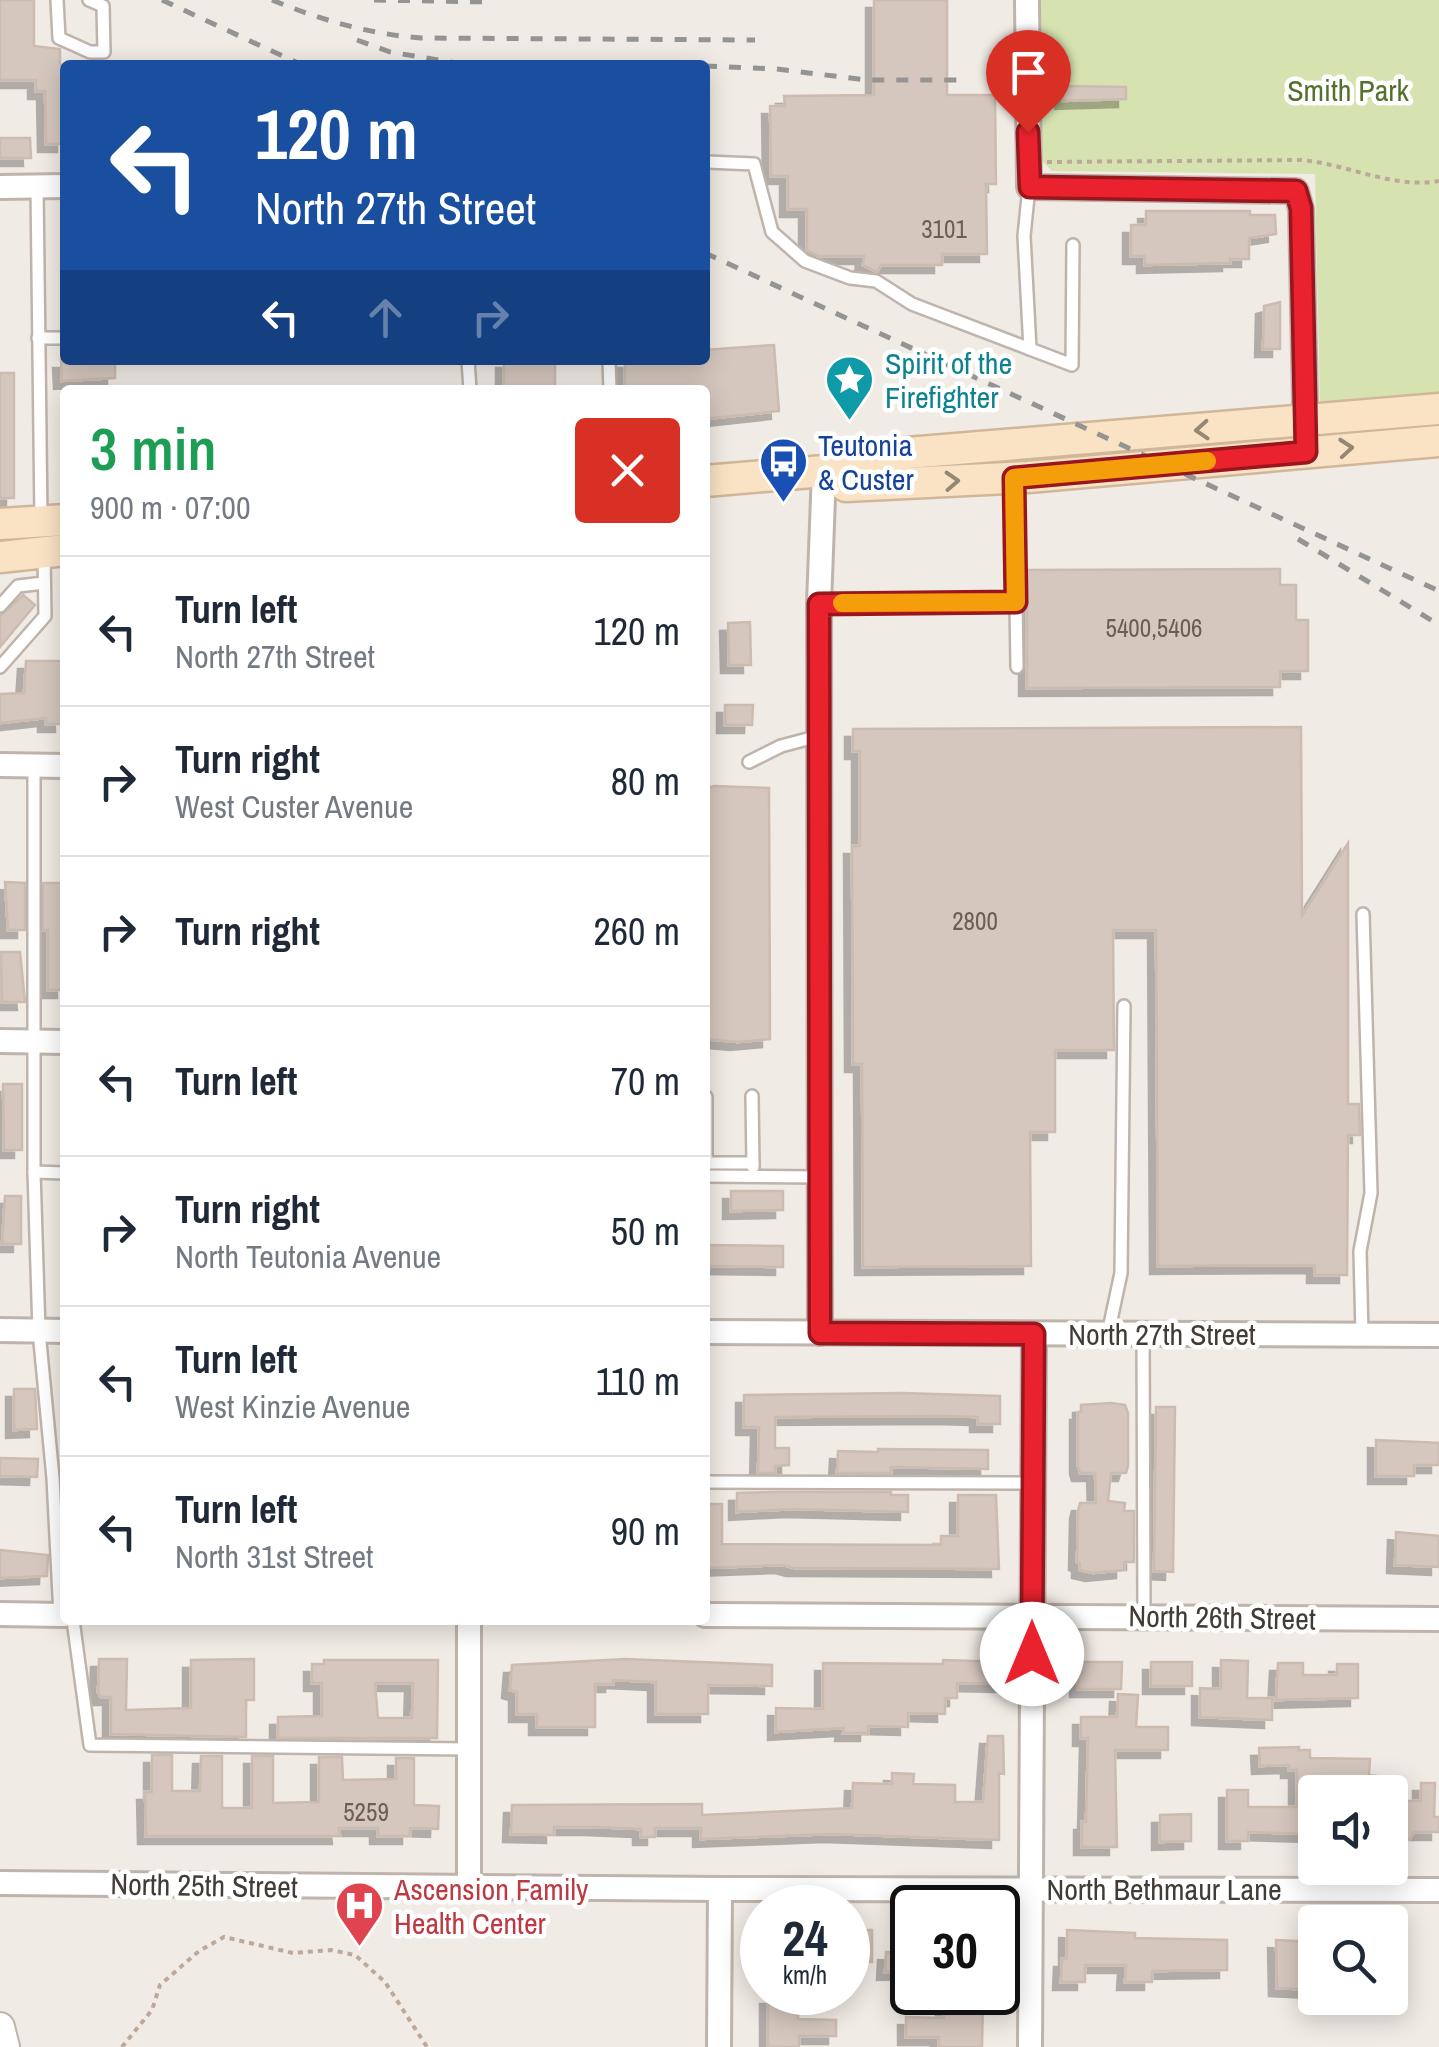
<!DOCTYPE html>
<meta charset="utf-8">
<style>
body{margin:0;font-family:"Archivo Narrow",sans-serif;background:#f2f2f3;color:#1f2937;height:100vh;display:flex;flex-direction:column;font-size:38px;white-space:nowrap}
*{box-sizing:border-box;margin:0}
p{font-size:32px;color:#747a83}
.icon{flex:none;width:55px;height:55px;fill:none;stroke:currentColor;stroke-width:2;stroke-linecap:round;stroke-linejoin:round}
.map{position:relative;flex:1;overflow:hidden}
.sheet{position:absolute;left:60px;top:385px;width:650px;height:1240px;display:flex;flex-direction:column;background:#fff;border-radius:10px;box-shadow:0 5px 25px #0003}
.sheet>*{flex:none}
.guide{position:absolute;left:60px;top:60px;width:650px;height:305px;border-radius:10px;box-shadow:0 5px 25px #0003;background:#1a4fa0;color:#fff;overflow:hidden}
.tools{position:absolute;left:1298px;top:1775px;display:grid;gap:20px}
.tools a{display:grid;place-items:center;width:110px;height:110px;border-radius:10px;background:#fff;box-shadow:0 5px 25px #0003;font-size:50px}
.speed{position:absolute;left:740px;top:1885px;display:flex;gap:20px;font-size:50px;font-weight:700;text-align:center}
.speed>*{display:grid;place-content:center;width:130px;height:130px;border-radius:50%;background:#fff;box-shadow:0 5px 25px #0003;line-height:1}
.speed small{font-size:25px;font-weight:400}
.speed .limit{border:5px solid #111;border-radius:15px;background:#fff;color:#111}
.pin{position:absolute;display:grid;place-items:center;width:85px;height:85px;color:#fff;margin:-102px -42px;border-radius:50% 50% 50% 0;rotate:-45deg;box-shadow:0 0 10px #0007}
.pin .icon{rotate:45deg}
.me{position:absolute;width:110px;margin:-55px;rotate:0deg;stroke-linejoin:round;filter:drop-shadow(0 0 8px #0008)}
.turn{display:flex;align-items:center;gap:35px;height:210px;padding:0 30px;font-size:45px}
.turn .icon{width:130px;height:130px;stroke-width:2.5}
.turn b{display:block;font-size:70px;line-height:85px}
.lanes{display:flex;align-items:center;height:95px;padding:0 30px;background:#0003;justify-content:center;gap:50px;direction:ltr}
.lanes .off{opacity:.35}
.round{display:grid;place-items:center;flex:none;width:105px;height:105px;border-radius:10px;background:#f2f2f3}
.head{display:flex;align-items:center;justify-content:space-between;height:170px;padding:0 30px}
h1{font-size:60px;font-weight:600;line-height:75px;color:#1e9e55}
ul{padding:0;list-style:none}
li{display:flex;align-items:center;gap:30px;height:150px;padding:0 30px;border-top:2px solid #e0e1e3}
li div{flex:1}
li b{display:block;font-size:38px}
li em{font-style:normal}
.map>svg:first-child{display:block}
.green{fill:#d6e3b0}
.building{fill:#d5c7be;stroke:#ccbbaf;stroke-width:2.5;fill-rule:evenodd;filter:url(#shadow)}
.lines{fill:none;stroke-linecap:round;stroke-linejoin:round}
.service-casing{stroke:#bfb4ab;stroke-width:16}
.minor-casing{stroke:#bfb4ab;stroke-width:28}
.tertiary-casing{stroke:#bfb4ab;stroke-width:32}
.secondary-casing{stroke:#d1b79a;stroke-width:35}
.path{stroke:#bca99a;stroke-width:4;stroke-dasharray:5 5;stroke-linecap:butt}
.service{stroke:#fff;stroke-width:11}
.minor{stroke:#fff;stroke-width:22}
.tertiary{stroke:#fff;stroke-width:28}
.secondary{stroke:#fae3c5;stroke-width:30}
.rail{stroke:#949494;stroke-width:5;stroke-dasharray:12 12;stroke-linecap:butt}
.oneway{stroke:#958776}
.route-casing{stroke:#98161e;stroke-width:25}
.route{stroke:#ea222e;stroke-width:18}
.slow{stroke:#f59e0b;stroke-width:18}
.labels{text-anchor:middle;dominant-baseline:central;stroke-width:9;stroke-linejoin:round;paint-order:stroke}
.number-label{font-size:25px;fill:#685e57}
.park-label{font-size:30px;fill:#54702d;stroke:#fff}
.culture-label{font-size:30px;fill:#0d838f;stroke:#fff;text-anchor:start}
.transit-label{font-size:30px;fill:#164399;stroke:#fff;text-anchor:start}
.street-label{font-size:30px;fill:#433b35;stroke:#fff}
.health-label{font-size:30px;fill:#be3a42;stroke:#fff;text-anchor:start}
</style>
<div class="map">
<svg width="1439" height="2047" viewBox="0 0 1439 2047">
<defs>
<filter id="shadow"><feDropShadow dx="-8" dy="8" stdDeviation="0" flood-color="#0004"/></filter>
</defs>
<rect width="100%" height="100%" fill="#f1ebe5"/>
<path class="green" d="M1039 0H1439V394L1320 405 1315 174 1052 171 1040 159Z"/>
<g class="building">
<path d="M0 0H34V46L60 49V65H65V144H46L45 91H36V80H0Z"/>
<path d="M874 0H947V95H995L996 184H986L987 254H942V265H881L877 272 863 265 864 256H819L807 250V209H788V176H771L770 106H785L784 96 874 95Z"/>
<path d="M1063 86 1126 87V99L1063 101Z"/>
<path d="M0 138H30L31 158H0Z"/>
<path d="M1146 211H1250V215H1275L1276 234 1249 238V259H1230V263L1145 265V256H1131V225H1146Z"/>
<path d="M1280 302V349H1263L1264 306Z"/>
<path d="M774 345 779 411 705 419V390H625V360H705V350Z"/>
<path d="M61 360H115V378L62 381Z"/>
<rect x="504" y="360" width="51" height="30"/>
<rect x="0" y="373" width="14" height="125"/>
<path d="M1280 569V585H1296V620H1308V671H1280V687L1027 688V570Z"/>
<path d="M23 595 35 605 0 647V616Z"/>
<path d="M750 622 751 665H729L728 623Z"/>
<path d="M26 661H62L63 724H46V718L0 723V694L24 693Z"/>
<path d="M725 705H753L752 725H725Z"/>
<path d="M1301 727 1302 916 1348 843V1104H1359L1360 1135H1348L1347 1275H1315V1265L1158 1266 1156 930H1113L1114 1050H1055V1132H1030L1031 1266 863 1267 862 1064H853L852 846H860V751H853V729Z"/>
<path d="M714 786 769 788 770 1039 738 1042 705 1039V1013H709V942H705V880H708L705 789Z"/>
<path d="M5 882 25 883V930H8Z"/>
<path d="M43 883H62L65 990H48V930H43Z"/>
<path d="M1 952H20L25 1002H2Z"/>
<path d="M3 1084H22V1150H4Z"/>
<path d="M731 1191H783V1210L731 1211Z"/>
<path d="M5 1196H21V1244H2Z"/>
<path d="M705 1245 783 1246V1267L705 1266Z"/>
<path d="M14 1389H35L37 1429 14 1430Z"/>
<path d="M902 1393 1000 1396V1424H978V1417L943 1416 775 1417V1448H789V1465L775 1466V1473H758L759 1427H744V1395Z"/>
<path d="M1111 1403 1125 1405 1128 1413V1466L1126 1473H1111L1108 1501 1125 1503 1124 1511H1134V1562H1124V1570L1093 1573 1080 1570V1563L1077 1562 1078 1511 1080 1503H1096L1095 1473H1080L1078 1466V1412H1081V1405Z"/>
<path d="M1156 1407H1175L1173 1572 1154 1571Z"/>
<path d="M1376 1440 1439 1443V1465H1414V1476H1376Z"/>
<path d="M878 1449 988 1450V1469L891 1467V1473H837L838 1451 878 1452Z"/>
<path d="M0 1458 38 1459 37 1477 0 1476Z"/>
<path d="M775 1492H891V1495H908V1512L794 1509 737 1512V1493Z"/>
<path d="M958 1495H996L999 1569 794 1568 783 1565 705 1568V1504H722V1544L941 1545V1536H958Z"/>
<path d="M1396 1532 1439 1536V1567L1395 1565Z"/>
<path d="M0 1550 48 1555 47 1576 0 1578Z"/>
<path d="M99 1659H127L126 1710 191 1708V1660L254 1659V1700H246V1737L111 1734V1697H101L98 1693Z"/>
<path d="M626 1659 772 1665V1686L708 1685V1714H656V1682L613 1680V1684H595V1727H537V1714H517V1692L510 1690 512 1665Z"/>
<path d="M324 1660H438L437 1738H278V1717L322 1716V1683H312V1664H324ZM375 1683H413L412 1718H378Z"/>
<path d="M943 1660 1005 1662 1004 1684 957 1683V1698H945V1714L908 1713V1727L868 1726V1733H843L844 1728 776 1732V1708L823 1709V1663L943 1664Z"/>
<path d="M1221 1660 1248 1661 1247 1698H1272V1720L1200 1717V1688L1221 1689Z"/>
<path d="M1078 1662H1122L1121 1689H1078Z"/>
<rect x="1151" y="1662" width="41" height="24"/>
<path d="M1278 1663H1303V1675H1337V1664H1358V1698L1276 1700Z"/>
<path d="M1118 1694 1138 1695 1136 1727H1168V1750H1115L1117 1847H1082V1822H1086L1088 1738H1081V1717H1117Z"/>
<path d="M988 1736H1003L1004 1774 999 1773V1840L832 1834 701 1839V1828H655V1837H641V1829L592 1827H554V1835L511 1834 512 1805 702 1804V1815L852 1808 853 1783 892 1784V1773L914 1774 913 1784 955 1785V1802H983Z"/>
<path d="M1299 1747 1298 1750H1310V1758L1370 1759 1369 1775 1377 1776V1792H1315V1834L1248 1832V1841H1227V1790H1248V1807H1297V1770H1289V1765L1260 1766 1259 1748Z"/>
<path d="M152 1755H172V1791H200L201 1756H222V1808H252V1756H273V1803L319 1802V1757H342L343 1780 396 1779V1758H414V1805L439 1806 438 1829 410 1828V1836H378V1828H339L340 1836H146L145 1792H152Z"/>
<path d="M1421 1783H1435L1434 1817H1439V1832H1414L1410 1839H1390V1801H1421Z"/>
<path d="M1191 1814V1841L1160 1842V1815Z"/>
<path d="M851 1930H872V1962H848Z"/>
<path d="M1067 1930 1135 1933V1938L1227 1940V1970L1152 1971V1982H1125L1126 1965H1085V1982H1061L1062 1959H1067Z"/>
<path d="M1276 1940 1315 1942V1990L1277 1988Z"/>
<path d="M886 1952 912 1953V1971L885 1972Z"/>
<path d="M768 1996H799L798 2019 836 2020V2036H799V2047H768Z"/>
<path d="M944 1996 983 1997 982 2047H939V2037H906V2017L944 2018Z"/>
</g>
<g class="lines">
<defs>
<g id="service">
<path d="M57 0 59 38 90 52H104L103 6 89 0"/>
<path d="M707 162 754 164 772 232 805 261 850 278 876 281 912 304 1030 349"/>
<path d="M37 186 41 520"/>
<path d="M1029 187 1024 236 1030 349 1072 365 1073 245"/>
<path d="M38 338H65"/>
<path d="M468 360 470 390"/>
<path d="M609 360 610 390"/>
<path d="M1014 481 1016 602"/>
<path d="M819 604 1016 602 1017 667"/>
<path d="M0 606 18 586 44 583"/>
<path d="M0 667 45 616 44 554"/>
<path d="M749 762 781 746 819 736"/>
<path d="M34 766V1172L39 1331 53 1478 60 1615"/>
<path d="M752 1096 753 1167"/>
<path d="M706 1097V1163H753"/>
<path d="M34 1172 65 1173"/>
<path d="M705 1176 820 1177"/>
<path d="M1108 1334 1121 1273 1124 1006"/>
<path d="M1143 1334 1144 1616"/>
<path d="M1362 1334 1360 1251 1371 1193 1363 914"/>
<path d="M705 1482 1033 1483"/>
<path d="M73 1620 90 1745 469 1749"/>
</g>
<g id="minor">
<path d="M1027 0 1029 187 1296 191 1301 209 1306 452"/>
<path d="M0 187 65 186"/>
<path d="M0 765 65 766"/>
<path d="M0 1041 65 1042"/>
<path d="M0 1330 65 1331"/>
<path d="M705 1332 1439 1335"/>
<path d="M820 1333 819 604 824 471"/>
<path d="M0 1614 65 1615"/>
<path d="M705 1615 1439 1619"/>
<path d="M0 1883 720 1889 1439 1890"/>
<path d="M469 1887V1620"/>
<path d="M719 2047 720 1889"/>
<path d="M1030 2047 1034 1334"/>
</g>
<path id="tertiary" d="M0 2027 5 2047"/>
<g id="secondary">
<path d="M824 471 846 486 1028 477 1439 441"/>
<path d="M705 481 824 471 847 458 1439 409"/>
<path d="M0 524 65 520"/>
<path d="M0 557 65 550"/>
</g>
</defs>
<use href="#service" class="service-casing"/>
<use href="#minor" class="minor-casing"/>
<use href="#tertiary" class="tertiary-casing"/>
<use href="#secondary" class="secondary-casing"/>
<g class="path">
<path d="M1047 162 1301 160C1348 164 1392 189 1439 181"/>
<path d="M122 2047 152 2010 160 1985 199 1951 224 1937 293 1953 331 1950 355 1955 385 1982 427 2047"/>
</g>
<use href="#service" class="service"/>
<use href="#minor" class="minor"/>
<use href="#tertiary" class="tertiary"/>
<use href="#secondary" class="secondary"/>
<g class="rail">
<path d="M162 0 302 65"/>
<path d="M272 0C321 20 369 34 421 38L755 40"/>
<path d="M374 0 492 2"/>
<path d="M357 40 390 52 469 65"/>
<path d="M705 66 777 69 866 80H961"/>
<path d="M705 253 1439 591"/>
<path d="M1298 539 1439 625"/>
</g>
</g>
<defs><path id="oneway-chevron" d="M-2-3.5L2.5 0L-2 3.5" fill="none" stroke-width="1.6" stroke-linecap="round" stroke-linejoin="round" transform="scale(2.5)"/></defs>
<g class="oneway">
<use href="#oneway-chevron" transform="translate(1202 430) rotate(176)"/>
<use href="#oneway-chevron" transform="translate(1346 448) rotate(-5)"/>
<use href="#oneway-chevron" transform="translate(952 481) rotate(-3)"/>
</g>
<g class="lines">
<defs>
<path id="route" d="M1028 132 1030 187 1296 191 1301 208 1306 452 1014 478 1016 602 819 604 820 1333 1034 1334 1032 1654"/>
</defs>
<use href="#route" class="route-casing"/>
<use href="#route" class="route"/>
<path class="slow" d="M842 603 1016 602 1014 478 1207 461"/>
</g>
<defs>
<symbol id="sight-pin" viewBox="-11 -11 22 30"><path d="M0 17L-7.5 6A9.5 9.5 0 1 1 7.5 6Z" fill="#0f9aa8" stroke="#fff"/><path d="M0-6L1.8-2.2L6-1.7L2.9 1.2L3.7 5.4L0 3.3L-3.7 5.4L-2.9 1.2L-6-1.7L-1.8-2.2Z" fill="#fff"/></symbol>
<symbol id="bus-pin" viewBox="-11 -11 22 30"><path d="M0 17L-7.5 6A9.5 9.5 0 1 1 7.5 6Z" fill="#1a4fb4" stroke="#fff"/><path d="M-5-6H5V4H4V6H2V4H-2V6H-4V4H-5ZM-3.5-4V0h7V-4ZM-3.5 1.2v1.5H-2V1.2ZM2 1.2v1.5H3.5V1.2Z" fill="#fff"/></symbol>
<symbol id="hospital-pin" viewBox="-11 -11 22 30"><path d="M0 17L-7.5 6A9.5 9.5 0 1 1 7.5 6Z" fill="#e0444e" stroke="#fff"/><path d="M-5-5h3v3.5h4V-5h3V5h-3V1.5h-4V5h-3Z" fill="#fff"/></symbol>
</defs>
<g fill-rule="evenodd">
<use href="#sight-pin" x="822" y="352" width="55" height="75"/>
<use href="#bus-pin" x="756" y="434" width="55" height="75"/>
<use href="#hospital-pin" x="332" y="1878" width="55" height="75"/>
</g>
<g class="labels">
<g class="number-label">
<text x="944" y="229">3101</text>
<text x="1154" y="628">5400,5406</text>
<text x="975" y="921">2800</text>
<text x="366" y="1812">5259</text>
</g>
<g class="park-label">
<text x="1348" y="90">Smith Park</text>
</g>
<g class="culture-label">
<text x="885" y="363">Spirit of the<tspan x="885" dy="34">Firefighter</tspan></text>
</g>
<g class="transit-label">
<text x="818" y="445">Teutonia<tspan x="818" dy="34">&amp; Custer</tspan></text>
</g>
<g class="street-label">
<text x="1162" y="1334">North 27th Street</text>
<text transform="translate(1222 1617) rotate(1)">North 26th Street</text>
<text transform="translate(204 1885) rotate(1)">North 25th Street</text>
<text x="1164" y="1889">North Bethmaur Lane</text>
</g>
<g class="health-label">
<text x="394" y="1889">Ascension Family<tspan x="394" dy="34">Health Center</tspan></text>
</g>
</g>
</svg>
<div class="tools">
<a><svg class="icon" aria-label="sound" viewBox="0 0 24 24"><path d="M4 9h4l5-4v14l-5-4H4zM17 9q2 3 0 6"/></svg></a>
<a><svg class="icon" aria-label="search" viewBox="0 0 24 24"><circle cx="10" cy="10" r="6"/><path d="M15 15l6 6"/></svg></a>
</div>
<div class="speed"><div>24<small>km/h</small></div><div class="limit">30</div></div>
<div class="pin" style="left:1028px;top:132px;background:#d93025"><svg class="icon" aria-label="arrive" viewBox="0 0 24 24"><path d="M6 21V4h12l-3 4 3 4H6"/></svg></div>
<svg class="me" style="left:1032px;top:1654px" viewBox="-20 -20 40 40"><circle r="19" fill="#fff"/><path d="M0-13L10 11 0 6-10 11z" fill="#ea222e"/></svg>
<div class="guide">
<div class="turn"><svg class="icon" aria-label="left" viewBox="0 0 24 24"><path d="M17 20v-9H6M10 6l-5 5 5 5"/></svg><div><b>120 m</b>North 27th Street</div></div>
<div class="lanes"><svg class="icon" aria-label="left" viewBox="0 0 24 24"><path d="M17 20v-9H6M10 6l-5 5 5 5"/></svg><svg class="icon off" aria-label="ahead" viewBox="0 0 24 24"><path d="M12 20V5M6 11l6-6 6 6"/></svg><svg class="icon off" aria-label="right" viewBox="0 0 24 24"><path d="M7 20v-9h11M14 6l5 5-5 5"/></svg></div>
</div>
<section class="sheet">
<div class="head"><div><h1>3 min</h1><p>900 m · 07:00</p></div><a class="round" style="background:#d93025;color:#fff"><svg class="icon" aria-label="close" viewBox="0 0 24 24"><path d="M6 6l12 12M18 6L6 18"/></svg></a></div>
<ul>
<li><svg class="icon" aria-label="left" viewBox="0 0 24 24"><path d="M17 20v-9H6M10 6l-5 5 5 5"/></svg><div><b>Turn left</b><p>North 27th Street</p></div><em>120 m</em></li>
<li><svg class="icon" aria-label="right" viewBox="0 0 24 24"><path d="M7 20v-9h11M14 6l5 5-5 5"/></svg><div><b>Turn right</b><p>West Custer Avenue</p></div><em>80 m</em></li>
<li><svg class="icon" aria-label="right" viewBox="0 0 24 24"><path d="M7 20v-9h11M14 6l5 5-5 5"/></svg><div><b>Turn right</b></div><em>260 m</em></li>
<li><svg class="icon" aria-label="left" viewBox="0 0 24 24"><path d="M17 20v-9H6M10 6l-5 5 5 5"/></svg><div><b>Turn left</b></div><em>70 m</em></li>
<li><svg class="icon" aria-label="right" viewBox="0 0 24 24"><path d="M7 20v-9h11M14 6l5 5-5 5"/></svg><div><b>Turn right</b><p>North Teutonia Avenue</p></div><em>50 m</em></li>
<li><svg class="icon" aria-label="left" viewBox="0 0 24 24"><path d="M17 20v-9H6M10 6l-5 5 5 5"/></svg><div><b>Turn left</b><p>West Kinzie Avenue</p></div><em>110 m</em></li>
<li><svg class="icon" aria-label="left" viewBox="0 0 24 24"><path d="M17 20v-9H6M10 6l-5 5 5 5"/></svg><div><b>Turn left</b><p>North 31st Street</p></div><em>90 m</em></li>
</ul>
</section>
</div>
